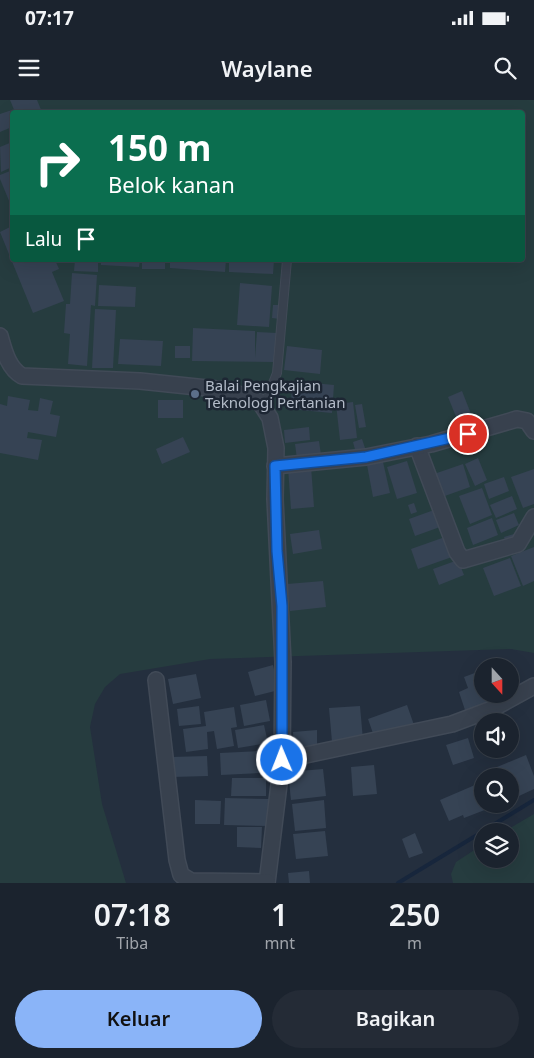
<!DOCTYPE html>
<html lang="id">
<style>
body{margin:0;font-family:"Noto Sans",sans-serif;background:#242b36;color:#f1f3f6;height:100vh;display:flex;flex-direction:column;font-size:19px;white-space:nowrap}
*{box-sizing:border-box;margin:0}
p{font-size:16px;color:#a0a4aa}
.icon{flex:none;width:28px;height:28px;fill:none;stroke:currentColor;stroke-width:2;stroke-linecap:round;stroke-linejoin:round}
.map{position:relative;height:783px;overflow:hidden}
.drawer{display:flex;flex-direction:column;background:#1b232e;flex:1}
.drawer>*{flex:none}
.top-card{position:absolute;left:10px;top:10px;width:515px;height:152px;border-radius:5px;box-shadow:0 5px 20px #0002,0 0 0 1px #39404a;background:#0b6e4f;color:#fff;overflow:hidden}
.needle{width:32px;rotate:159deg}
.controls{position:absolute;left:474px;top:558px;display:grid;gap:10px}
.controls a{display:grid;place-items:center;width:45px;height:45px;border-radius:50%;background:#1b232e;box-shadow:0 5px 20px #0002,0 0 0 1px #39404a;font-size:25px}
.pin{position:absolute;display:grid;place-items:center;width:42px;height:42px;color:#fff;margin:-21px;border:2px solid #fff;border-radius:50%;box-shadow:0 1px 5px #0007}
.me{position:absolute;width:55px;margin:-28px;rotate:359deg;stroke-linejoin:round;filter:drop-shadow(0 0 4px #0008)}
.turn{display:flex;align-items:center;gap:18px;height:105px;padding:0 15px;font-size:22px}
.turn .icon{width:65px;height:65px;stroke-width:2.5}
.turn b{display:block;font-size:35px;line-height:42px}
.then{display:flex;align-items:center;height:48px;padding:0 15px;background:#0003;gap:10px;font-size:19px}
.eta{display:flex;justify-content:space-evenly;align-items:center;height:85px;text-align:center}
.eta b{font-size:30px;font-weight:600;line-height:35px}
.action{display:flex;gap:10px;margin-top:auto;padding:10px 15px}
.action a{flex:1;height:58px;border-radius:30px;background:#8ab4f8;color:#111;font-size:20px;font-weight:600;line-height:58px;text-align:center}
.action a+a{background:#242b36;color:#f1f3f6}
.status{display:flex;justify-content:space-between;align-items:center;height:35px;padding:0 25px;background:#1b232e;direction:ltr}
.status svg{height:14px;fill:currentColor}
header{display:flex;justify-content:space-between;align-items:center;height:65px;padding:0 15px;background:#1b232e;font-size:22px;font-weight:600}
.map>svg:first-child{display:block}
.green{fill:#263c3f;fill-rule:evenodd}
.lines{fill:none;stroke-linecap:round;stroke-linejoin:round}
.stream{stroke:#17263c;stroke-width:4}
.building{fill:#364354}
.service-casing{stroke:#414a57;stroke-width:10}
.minor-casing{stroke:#414a57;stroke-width:18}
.service{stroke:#38414e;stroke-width:8}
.minor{stroke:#38414e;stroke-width:15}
.route-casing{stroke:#114b97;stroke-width:12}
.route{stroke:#1a73e8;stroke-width:9}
.service-dot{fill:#5c6f8a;stroke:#1d2633;stroke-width:2}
.labels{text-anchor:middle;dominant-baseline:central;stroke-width:5;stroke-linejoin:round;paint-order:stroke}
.poi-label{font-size:15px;fill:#b4bcc9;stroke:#1d2633;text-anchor:start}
</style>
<div class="status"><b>07:17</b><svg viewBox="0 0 49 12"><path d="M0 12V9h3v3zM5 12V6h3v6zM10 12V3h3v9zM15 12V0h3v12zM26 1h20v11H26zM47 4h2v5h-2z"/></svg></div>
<header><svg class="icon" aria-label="menu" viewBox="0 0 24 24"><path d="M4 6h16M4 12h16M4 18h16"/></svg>Waylane<svg class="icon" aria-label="search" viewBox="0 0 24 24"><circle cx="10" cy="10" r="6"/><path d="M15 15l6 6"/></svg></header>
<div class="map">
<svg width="534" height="783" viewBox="0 0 534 783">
<rect width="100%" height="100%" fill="#242f3e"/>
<g class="green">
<path d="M0 0H534V553L511 549 210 559 120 574 105 587 95 604 90 627 102 704 126 783H0ZM12 12H522V160H12Z"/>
<path d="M534 714V783H453L451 774 456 762 482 745V759H510V731H505Z"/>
</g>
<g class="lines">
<g class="stream">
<path d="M483 731 534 700"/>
<path d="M398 783 482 732"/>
</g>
</g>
<g class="building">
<path d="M10 0H37L42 12H15Z"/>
<path d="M12 10V27L0 32V14Z"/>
<path d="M12 42V67L1 72 0 47Z"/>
<path d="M10 71 12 76V108L0 79V75Z"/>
<path d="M12 126V160H55L59 169 52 172 64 201 33 213 0 132Z"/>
<path d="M75 160H98V172L74 171Z"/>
<path d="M101 160H140L139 167 101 165Z"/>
<rect x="142" y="160" width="23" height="9"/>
<path d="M170 160H226L225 172 170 168Z"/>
<path d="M229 160H274L273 174 229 172Z"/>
<path d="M72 173 97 175 95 206 91 205 87 266 68 264 70 234 64 233 66 204H70Z"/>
<path d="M240 183 272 186 269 227 237 225Z"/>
<path d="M99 185 136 187 135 207 98 206Z"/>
<path d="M273 205H280V219L272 218Z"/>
<path d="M95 209 116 210 113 268H92Z"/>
<path d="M193 228 255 231V258L257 232 277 233 275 262 192 261Z"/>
<path d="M120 239 163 241 161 266 118 264Z"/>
<rect x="175" y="246" width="15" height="12"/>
<path d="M287 246 322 250 320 274 284 270Z"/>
<path d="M293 281 334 285 332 313 290 309Z"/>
<path d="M462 291 473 319 459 324 448 297Z"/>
<path d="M8 296 30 300 28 310 38 311 40 298 53 301 50 314 60 316 56 337 28 332 27 338 42 340 38 360 0 353V304L7 306Z"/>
<rect x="158" y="300" width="25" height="18"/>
<path d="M353 302 357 338 340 340 336 304Z"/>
<path d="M362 304 366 327 359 328 355 305Z"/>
<path d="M309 327 310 340 285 343 284 330Z"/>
<path d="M183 337 190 352 162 364 156 349Z"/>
<path d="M362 339 367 354 357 357 353 342Z"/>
<path d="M319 341 321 355 297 359 295 344Z"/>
<path d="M478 358 487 380 475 386 465 364Z"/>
<path d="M407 361 417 393 397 399 387 367Z"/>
<path d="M383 362 390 393 373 397 367 365Z"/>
<path d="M463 364 470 387 442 397 434 374Z"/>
<path d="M311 366 314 407 291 409 288 368Z"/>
<path d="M534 369V404L523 408 511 377Z"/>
<path d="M504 377 509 391 489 399 484 384Z"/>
<path d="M482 388 492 415 470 424 459 396Z"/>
<path d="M512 396 517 409 496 418 490 405Z"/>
<path d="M414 403 417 412 411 414 408 405Z"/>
<path d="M434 410 440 427 415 436 409 419Z"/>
<path d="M514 413 519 425 501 433 496 420Z"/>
<path d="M492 418 498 435 473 445 467 428Z"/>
<path d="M319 430 322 449 293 454 290 434Z"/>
<path d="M514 434 516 440 506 443 504 437Z"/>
<path d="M445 437 452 457 418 469 411 449Z"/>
<path d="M534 447V481L523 486 511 456Z"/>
<path d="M510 458 521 486 494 496 483 468Z"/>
<path d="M458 460 464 475 439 485 433 469Z"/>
<path d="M323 481 326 507 290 511 287 484Z"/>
<path d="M273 565 279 590 255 596 248 572Z"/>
<path d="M480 571 482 579V594H488L491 604 466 613 459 592 468 588 464 577Z"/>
<path d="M196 574 201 598 173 604 168 579Z"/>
<path d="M266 600 270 621 244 626 240 605Z"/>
<path d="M407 605 414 625 375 639 368 619Z"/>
<path d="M199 606 201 624 179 626 177 609Z"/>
<path d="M360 606 363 640 332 642 329 608Z"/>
<path d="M234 607 237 627 231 628 234 646 217 649 214 631 207 632 208 649 186 652 183 629 206 626 204 612Z"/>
<path d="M264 625 268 643 238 648 235 630Z"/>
<path d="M317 630V651L294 652 293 632Z"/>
<path d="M510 635 514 648 510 649Z"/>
<path d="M468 638 474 658 453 665 446 645Z"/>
<path d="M491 649H509L493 654Z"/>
<path d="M278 650 279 672 221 675 220 653Z"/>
<path d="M526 655 534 676V689L519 696 513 682 510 683V676H501L497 667Z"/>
<path d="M207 656 208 676 172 677 171 657Z"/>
<path d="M374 665 377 694 353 696 351 667Z"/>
<path d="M323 669 326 696 291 700 288 672Z"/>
<path d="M232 678H266V696H231Z"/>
<path d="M482 682V704H494L495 706 464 718 463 715 449 721 440 700Z"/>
<path d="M225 698 269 699V726L224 725Z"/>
<path d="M195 700 221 701 220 724H195Z"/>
<path d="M324 700 326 728 295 731 292 704Z"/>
<path d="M237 727H262L261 748 237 747Z"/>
<path d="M325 731 328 756 296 759 293 734Z"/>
<path d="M415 733 423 753 409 758 402 739Z"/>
<path d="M309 771 310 783H289L288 773Z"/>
</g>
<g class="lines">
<defs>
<path id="service" d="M264 306 277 273 287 160"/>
<g id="minor">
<path d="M0 236C4 250 8 268 22 276L140 281 226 290 259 301 270 318 276 348 275 399 283 562 282 660 267 783"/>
<path d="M417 346 457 452 463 460 518 444 534 417"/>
<path d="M275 366 366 357 431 344 517 319 527 321 534 331"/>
<path d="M156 580 177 760 181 775 191 781 267 782"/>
<path d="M282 660 452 624 492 609 534 586"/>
</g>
</defs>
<use href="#service" class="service-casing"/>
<use href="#minor" class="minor-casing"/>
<use href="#service" class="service"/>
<use href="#minor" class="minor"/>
</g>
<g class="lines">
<defs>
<path id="route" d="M282 660V506L277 451 275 366 366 357 468 334"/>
</defs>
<use href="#route" class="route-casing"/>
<use href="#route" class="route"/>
</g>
<circle class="service-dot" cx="195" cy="294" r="5"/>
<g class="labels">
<g class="poi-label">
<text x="205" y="285">Balai Pengkajian<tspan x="205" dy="17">Teknologi Pertanian</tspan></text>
</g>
</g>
</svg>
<div class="controls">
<a><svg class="needle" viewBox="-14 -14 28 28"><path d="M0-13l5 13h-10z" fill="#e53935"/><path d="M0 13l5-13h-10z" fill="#a0a4aa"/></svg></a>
<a><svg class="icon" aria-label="sound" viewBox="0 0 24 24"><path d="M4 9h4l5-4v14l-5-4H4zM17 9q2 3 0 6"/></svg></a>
<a><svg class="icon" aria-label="search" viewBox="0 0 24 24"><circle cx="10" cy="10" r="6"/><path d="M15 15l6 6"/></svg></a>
<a><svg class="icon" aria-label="layers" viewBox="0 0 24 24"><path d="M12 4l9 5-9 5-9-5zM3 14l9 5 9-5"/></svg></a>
</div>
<div class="pin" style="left:468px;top:334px;background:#d93025"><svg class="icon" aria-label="arrive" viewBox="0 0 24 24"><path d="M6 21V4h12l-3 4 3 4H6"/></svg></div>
<svg class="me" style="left:282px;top:660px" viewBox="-20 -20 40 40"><circle r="17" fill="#1a73e8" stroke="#fff" stroke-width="3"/><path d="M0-11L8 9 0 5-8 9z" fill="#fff"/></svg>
<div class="top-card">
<div class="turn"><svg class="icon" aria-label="right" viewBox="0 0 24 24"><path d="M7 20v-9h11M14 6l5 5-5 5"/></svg><div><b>150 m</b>Belok kanan</div></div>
<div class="then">Lalu<svg class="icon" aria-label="arrive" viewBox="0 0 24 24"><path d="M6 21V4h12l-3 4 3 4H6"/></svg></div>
</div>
</div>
<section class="drawer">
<div class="eta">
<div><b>07:18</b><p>Tiba</p></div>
<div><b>1</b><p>mnt</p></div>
<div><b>250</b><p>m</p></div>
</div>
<div class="action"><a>Keluar</a><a>Bagikan</a></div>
</section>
